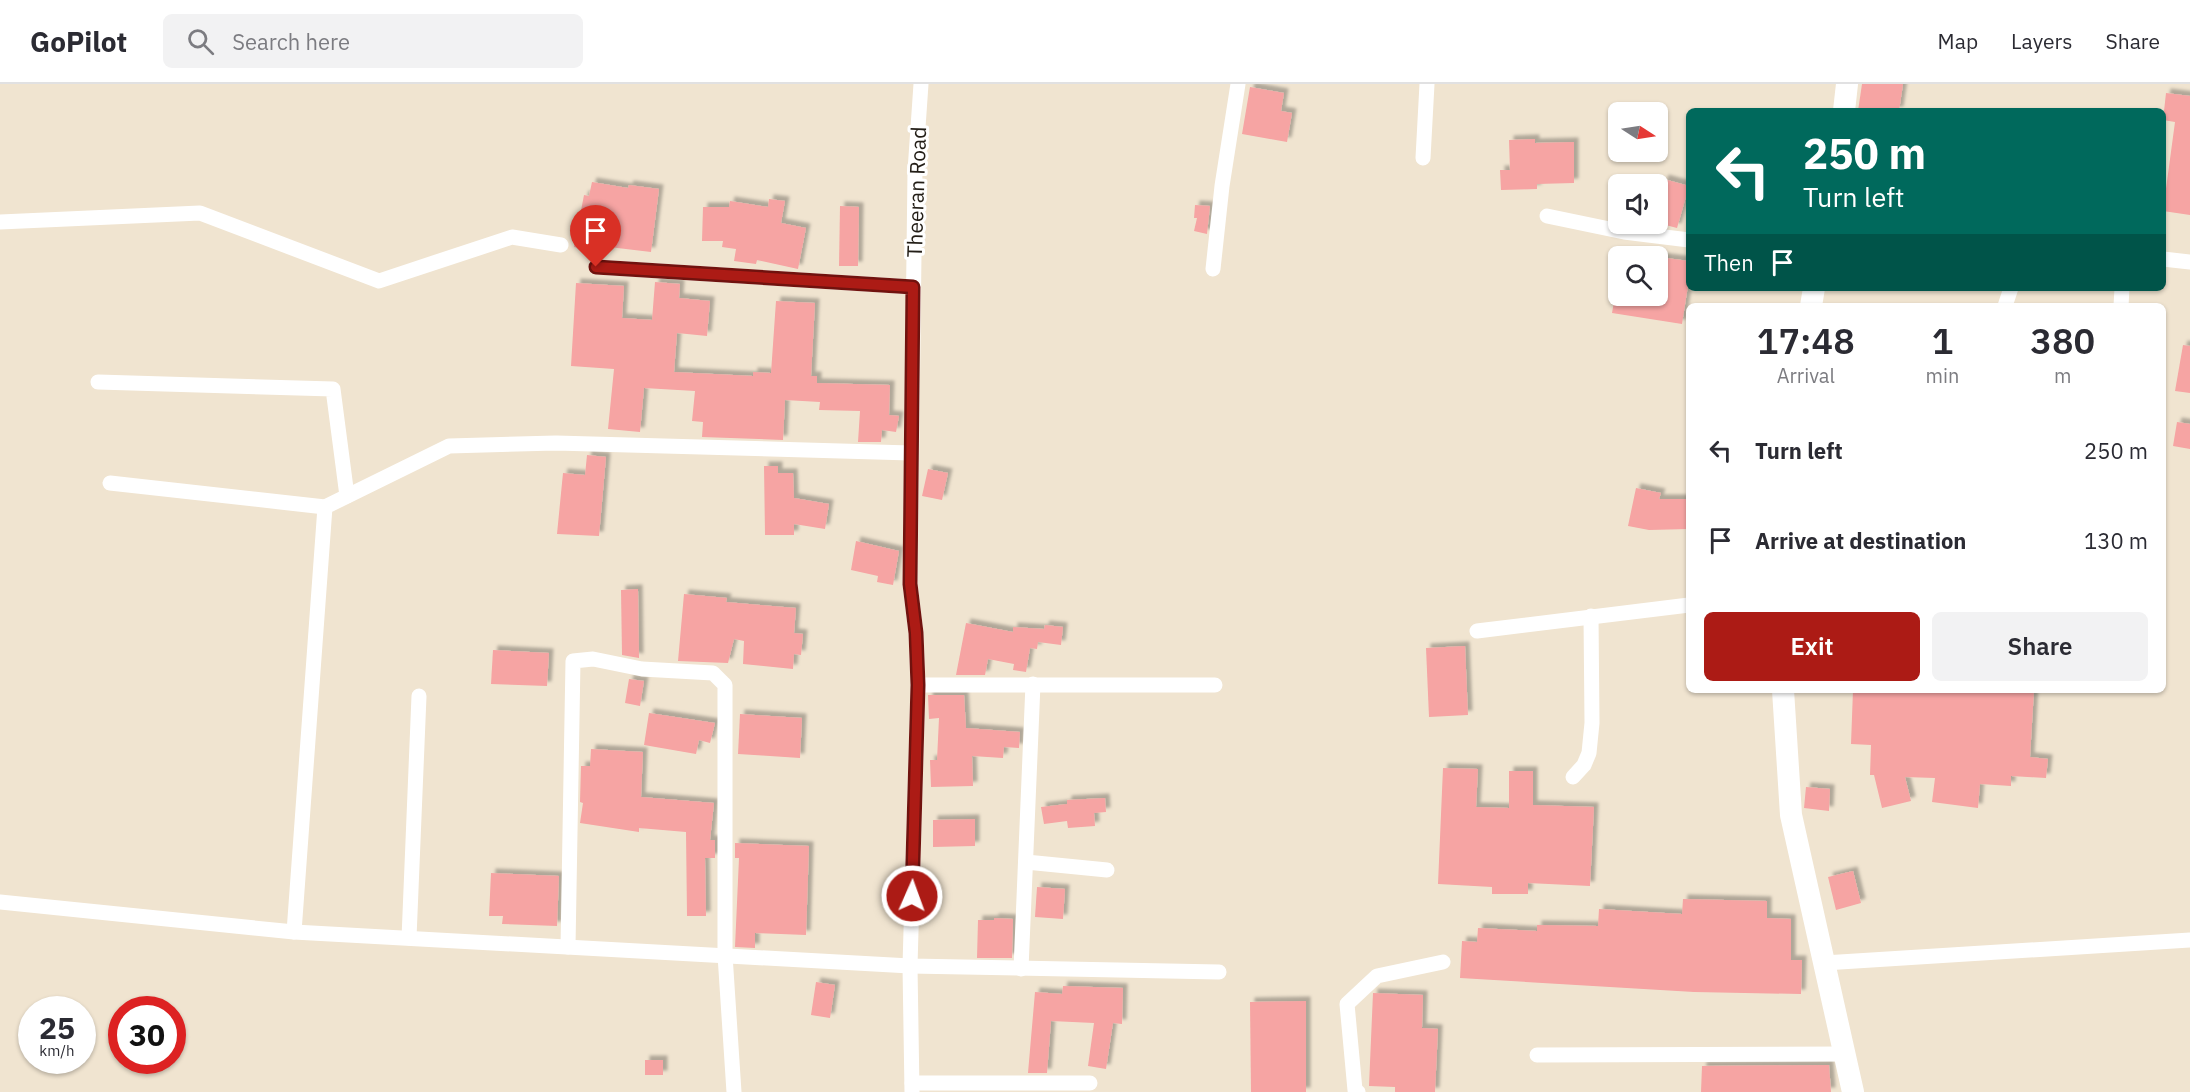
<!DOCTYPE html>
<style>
body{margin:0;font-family:"IBM Plex Sans",sans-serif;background:#f2f2f3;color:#2b2b33;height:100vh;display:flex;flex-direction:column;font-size:22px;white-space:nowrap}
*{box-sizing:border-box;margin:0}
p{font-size:20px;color:#7c7c81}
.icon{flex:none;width:33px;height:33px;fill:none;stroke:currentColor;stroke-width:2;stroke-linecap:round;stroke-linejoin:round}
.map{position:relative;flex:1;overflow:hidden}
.details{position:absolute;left:1686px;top:219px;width:480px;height:390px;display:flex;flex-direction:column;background:#fff;border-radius:9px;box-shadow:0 2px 4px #0004}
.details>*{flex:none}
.banner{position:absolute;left:1686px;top:24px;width:480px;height:183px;border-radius:9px;box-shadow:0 2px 4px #0004;background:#00695c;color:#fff;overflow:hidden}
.needle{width:39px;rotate:102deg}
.buttons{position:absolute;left:1608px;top:18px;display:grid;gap:12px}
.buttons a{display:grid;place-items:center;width:60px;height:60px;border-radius:9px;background:#fff;box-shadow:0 2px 4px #0004;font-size:30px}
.speed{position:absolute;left:18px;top:912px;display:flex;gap:12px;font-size:30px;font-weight:700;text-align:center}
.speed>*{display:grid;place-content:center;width:78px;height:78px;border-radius:50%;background:#fff;box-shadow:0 2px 4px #0004;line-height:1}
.speed small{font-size:15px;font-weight:400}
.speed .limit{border:9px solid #d22;background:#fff;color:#111}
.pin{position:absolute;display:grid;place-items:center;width:51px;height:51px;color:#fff;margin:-62px -26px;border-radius:50% 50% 50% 0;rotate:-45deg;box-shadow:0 0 6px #0007}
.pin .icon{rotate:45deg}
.me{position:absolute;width:66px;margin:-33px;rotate:2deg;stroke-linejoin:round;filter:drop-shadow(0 0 4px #0008)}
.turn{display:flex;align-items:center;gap:21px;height:126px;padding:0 18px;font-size:27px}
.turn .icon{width:78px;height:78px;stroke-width:2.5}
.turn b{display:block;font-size:42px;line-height:51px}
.then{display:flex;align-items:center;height:57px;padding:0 18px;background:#0003;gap:12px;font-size:22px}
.eta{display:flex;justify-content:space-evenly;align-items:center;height:102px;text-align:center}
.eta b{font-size:36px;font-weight:600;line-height:42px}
.action{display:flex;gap:12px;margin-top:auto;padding:12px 18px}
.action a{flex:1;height:69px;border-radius:9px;background:#ac1b15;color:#fff;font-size:24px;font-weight:600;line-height:69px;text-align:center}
.action a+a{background:#f2f2f3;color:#2b2b33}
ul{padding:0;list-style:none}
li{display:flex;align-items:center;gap:18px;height:90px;padding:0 18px}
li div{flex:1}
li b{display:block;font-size:22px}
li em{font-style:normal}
header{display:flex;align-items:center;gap:36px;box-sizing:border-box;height:84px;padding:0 30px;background:#fff;border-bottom:2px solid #e1e1e2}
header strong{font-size:28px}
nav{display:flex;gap:33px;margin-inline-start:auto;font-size:21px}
.search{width:420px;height:54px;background:#f2f2f3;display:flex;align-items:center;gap:15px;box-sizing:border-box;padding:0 21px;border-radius:9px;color:#7c7c81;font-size:22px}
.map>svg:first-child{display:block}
.building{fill:#f6a4a3;filter:url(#shadow)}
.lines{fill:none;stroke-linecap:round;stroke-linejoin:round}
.street{stroke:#fff;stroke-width:15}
.secondary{stroke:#fff;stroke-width:22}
.route-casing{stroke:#70120e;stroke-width:15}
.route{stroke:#ac1b15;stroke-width:10}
.labels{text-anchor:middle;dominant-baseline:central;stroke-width:6;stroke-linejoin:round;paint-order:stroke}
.street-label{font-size:21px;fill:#221d16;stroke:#fff}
</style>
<header>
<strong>GoPilot</strong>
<div class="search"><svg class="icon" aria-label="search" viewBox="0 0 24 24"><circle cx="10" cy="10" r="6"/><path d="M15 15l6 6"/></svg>Search here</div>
<nav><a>Map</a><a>Layers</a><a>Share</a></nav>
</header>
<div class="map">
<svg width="2190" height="1008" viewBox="0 0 2190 1008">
<defs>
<filter id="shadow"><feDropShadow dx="4.5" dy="-4.5" stdDeviation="1.5" flood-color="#0004"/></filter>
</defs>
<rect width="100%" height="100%" fill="#f0e4d0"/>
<g class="building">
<path d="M1862 0H1903L1899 27H1858Z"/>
<path d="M1250 3 1284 9 1281 27 1292 29 1287 58 1242 50Z"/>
<path d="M2166 9 2190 12V131L2163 127 2175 38 2163 36Z"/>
<path d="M1535 55V59L1574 58V99L1537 100V105L1501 106 1500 86H1510L1509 56Z"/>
<path d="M1664 95 1689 102 1677 144 1658 139V117Z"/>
<path d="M592 98 628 104 629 101 659 105 651 168 609 163 608 170 574 163 584 111 589 112Z"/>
<path d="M769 115 785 117 781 139 806 144 798 185 757 176 756 180 734 177 736 165 722 163 723 157H702L703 123H729L730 117 768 123Z"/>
<path d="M1195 121 1210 122 1207 150 1194 147 1197 134H1194Z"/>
<path d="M840 122 859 123 858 182H839Z"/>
<path d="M1658 173 1689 177V195L1682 240 1612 229 1615 212H1658Z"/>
<path d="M655 198 680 200 679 214 710 217 707 252 677 249 674 288 753 292V288L771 289 776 217 815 219 811 292H817V299L890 301 889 331 899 332 896 348 882 346 881 358H858L860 327 819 326 820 318 785 316 783 356 702 353 703 338 692 337 695 307 644 304 640 348 608 345 614 285 571 282 576 199 624 202 622 234 652 236Z"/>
<path d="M2183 261 2190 262V309L2175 307Z"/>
<path d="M2177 338 2190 340V365L2173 362Z"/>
<path d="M587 371 606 373 599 452 557 450 563 389 585 391Z"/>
<path d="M764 382H778V389H793L794 414 829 420 825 445 794 440V451H765Z"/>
<path d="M928 385 948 389 942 416 922 412Z"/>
<path d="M1636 404 1661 409 1659 415H1689V445L1649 446 1628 442Z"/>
<path d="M856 457 899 467 893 501 877 498 878 492 851 486Z"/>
<path d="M638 505 639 574 622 571 621 506Z"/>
<path d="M684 510 727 514 726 518 796 524 794 549 803 550 801 571 794 570 793 585 743 580 744 557 734 555 728 579 678 577Z"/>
<path d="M966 539 1013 548V543L1044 545 1045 541 1063 543 1061 561 1038 558 1037 565 1030 564 1026 588 1013 586 1014 580 988 575 985 591H956Z"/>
<path d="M1465 562 1468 631 1429 633 1426 564Z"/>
<path d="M493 566 549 569 547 602 491 600Z"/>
<path d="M629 595 644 597 640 622 625 619Z"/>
<path d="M1853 606H2034L2030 673 2048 675 2046 694 2011 692V702L1980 700 1978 724 1932 718 1935 694 1905 693 1911 717 1882 724 1874 691H1870L1871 661 1851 660Z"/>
<path d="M928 611H964L966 644 1020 648 1019 664 1004 663 1003 674 972 672 973 702 931 703 930 676H937L939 634 929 635Z"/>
<path d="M649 629 715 639 710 659 699 656 696 670 644 661Z"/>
<path d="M740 630 802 634 800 674 738 670Z"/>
<path d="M591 665 643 668 641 713 714 719 710 756H715V774H705L706 832H687L686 748 639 744V748L580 739 583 719 580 718 581 682H590Z"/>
<path d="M1443 684 1478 685 1476 723 1509 724V687H1533V721L1594 723 1590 802 1528 799V810H1492V803L1438 800Z"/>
<path d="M1806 703 1830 705 1829 727 1804 724Z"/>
<path d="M1105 714 1106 728 1094 729 1095 742 1068 744 1067 737 1044 740 1041 723 1067 720V716Z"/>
<path d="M975 735V762L933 763V736Z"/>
<path d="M735 759 809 762 806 851 755 849V864L735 863 739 774H735Z"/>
<path d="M1853 787 1861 819 1836 826 1828 793Z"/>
<path d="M491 789 559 792 557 842 502 840 503 832H489Z"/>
<path d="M1037 803 1065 805 1063 835 1035 833Z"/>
<path d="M1683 815 1767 817V834L1791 835V876H1802L1801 910 1694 908 1460 894 1462 857 1477 858 1478 844 1537 847V841L1598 842 1599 825 1682 830Z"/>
<path d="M994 834 1013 835 1012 874H977L978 836H994Z"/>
<path d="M816 898 835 901 830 934 811 931Z"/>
<path d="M1063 902 1123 904 1122 940 1113 939 1106 985 1088 982 1094 939 1051 937 1047 989H1028L1035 908 1062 910Z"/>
<path d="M1373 909 1423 911 1422 944 1438 945 1435 1008H1395V1003L1369 1002Z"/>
<path d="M1306 917V1008H1251L1250 918Z"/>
<rect x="645" y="976" width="18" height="15"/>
<path d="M1829 981 1831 1008H1701L1702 982Z"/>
</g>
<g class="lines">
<g class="street">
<path d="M1423 74 1427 0"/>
<path d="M1547 132 1624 148 1689 156"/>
<path d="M0 138 200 129 379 197 512 153 561 161"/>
<path d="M2163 175 2190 178"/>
<path d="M596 183 913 203"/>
<path d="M1213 185 1222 102 1238 0"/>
<path d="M2005 222 2011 204"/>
<path d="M2121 222 2122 204"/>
<path d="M98 298 333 305 347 412"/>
<path d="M110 399 325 423"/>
<path d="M1477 547 1689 521"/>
<path d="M918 601H1215"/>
<path d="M1573 693 1584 681 1589 669 1592 639 1591 532"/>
<path d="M1026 778 1107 786"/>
<path d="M0 818 294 848 910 882 1219 888"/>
<path d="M294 848 325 423 449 362 556 359 911 369"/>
<path d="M409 854 419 612"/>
<path d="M568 863 573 577 593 575 642 585 713 589 725 601V871L734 1008"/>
<path d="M1824 879 2190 856"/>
<path d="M1021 885 1033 600"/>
<path d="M1537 971 1845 970"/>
<path d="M912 999H1090"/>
<path d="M912 1008 910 882 918 601 916 549 910 500 915 87 921 0"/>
<path d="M1358 1008 1355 1006 1347 920 1377 892 1443 878"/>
</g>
<g class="secondary">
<path d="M1844 27 1847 0"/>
<path d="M1811 222 1814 204"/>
<path d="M1783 606 1791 731 1853 1008"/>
</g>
</g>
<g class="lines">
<defs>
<path id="route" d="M596 183 913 203 910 500 916 549 918 601 912 812"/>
</defs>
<use href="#route" class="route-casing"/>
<use href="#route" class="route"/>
</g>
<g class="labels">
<g class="street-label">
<text transform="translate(916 108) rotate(-88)">Theeran Road</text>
</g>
</g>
</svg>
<div class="buttons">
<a><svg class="needle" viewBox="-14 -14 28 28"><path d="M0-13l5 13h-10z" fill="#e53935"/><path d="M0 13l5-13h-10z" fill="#7c7c81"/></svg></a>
<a><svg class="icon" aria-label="sound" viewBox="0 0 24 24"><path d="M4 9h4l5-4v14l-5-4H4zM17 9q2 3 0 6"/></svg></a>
<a><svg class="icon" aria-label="search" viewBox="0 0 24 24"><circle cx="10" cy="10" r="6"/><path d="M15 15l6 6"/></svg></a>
</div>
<div class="speed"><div>25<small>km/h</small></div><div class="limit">30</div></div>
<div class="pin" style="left:596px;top:183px;background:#d93025"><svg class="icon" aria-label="arrive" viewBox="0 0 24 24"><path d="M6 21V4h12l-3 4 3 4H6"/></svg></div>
<svg class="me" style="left:912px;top:812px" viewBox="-20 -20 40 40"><circle r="17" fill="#ac1b15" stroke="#fff" stroke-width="3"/><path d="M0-11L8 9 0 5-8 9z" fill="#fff"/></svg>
<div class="banner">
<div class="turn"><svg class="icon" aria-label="left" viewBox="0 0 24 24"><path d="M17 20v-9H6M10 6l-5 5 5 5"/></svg><div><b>250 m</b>Turn left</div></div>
<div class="then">Then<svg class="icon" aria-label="arrive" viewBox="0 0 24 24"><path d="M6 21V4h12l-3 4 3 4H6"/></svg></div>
</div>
<section class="details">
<div class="eta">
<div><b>17:48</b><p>Arrival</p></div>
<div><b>1</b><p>min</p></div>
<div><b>380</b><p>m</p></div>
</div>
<ul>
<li><svg class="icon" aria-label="left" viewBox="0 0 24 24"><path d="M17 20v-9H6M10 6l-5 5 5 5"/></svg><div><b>Turn left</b></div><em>250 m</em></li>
<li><svg class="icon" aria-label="arrive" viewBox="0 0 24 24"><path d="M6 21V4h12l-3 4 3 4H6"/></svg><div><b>Arrive at destination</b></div><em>130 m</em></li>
</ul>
<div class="action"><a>Exit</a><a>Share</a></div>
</section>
</div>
